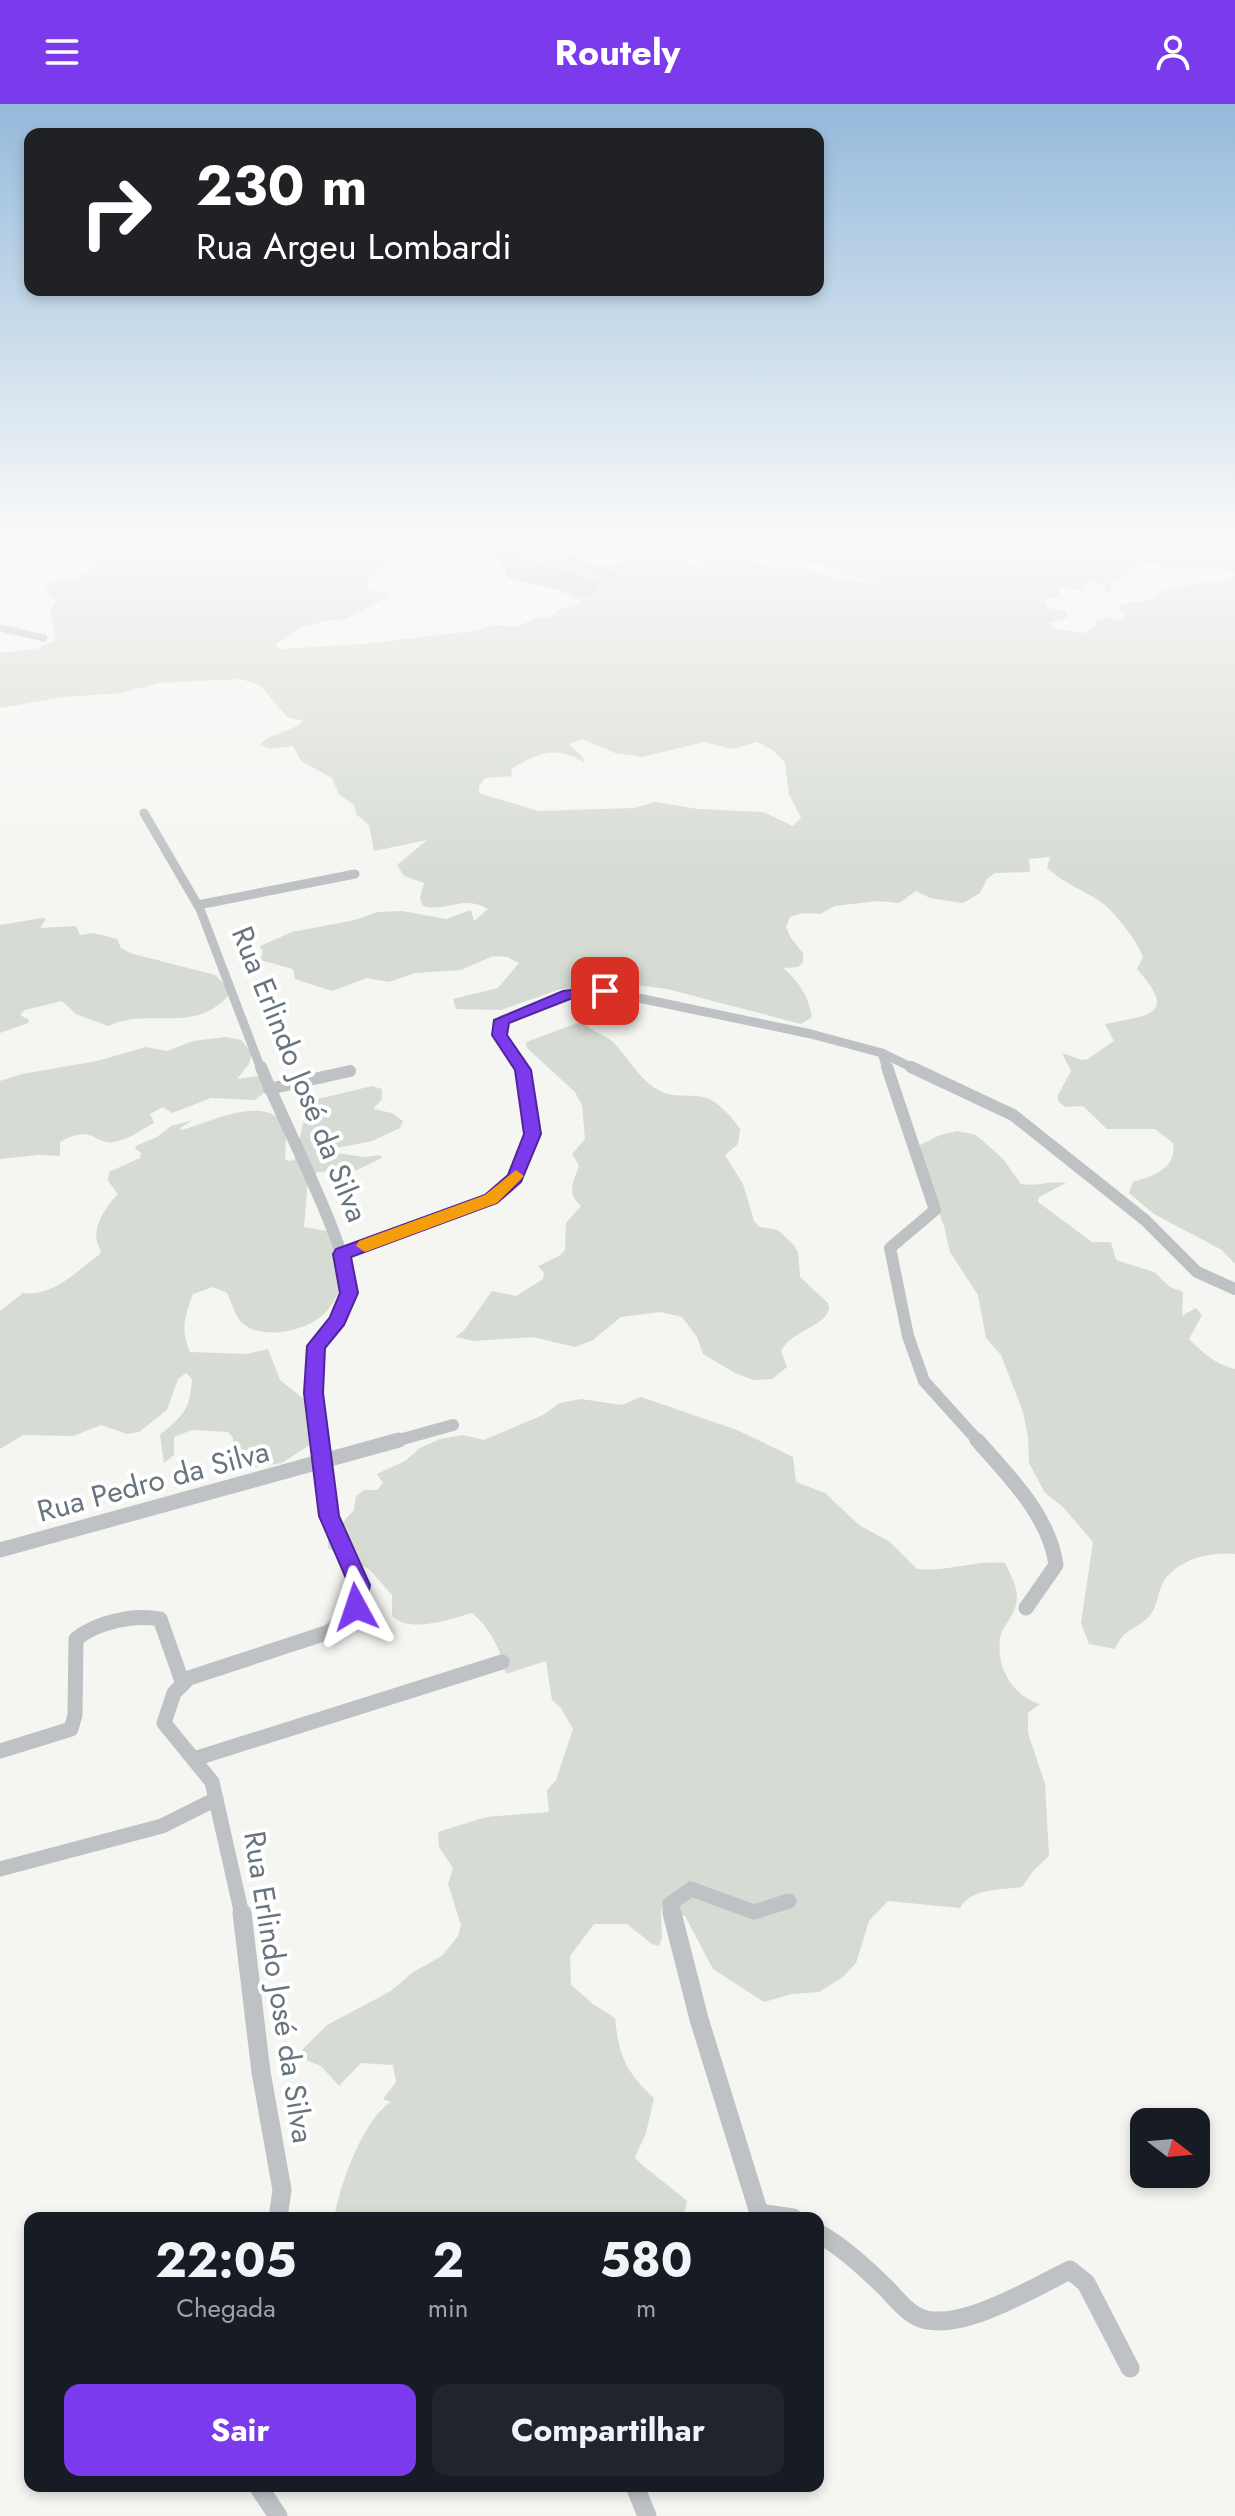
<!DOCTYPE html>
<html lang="pt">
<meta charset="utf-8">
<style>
body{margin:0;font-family:Jost,sans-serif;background:#20242c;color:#f1f3f6;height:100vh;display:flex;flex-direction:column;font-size:30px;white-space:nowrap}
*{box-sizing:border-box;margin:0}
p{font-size:26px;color:#9ea1a6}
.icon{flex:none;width:44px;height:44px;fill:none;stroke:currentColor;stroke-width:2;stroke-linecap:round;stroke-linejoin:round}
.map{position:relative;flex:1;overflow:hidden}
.panel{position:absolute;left:24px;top:2108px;width:800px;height:280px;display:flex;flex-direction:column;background:#171b24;border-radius:16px;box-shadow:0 4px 12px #0003}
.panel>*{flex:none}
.banner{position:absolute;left:24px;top:24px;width:800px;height:168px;border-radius:16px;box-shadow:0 4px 12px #0003;background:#202124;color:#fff;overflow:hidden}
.needle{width:52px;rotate:106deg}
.tools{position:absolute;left:1130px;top:2004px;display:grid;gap:16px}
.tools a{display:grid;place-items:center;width:80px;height:80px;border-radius:16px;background:#171b24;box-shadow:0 4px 12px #0003;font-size:40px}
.pin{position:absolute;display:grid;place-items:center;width:68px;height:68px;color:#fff;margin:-34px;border-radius:16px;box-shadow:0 4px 12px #0006}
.me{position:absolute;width:88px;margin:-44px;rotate:355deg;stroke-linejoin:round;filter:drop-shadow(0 0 6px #0008)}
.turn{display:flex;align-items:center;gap:28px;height:168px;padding:0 40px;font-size:36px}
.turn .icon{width:104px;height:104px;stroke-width:2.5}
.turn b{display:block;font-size:56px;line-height:68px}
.eta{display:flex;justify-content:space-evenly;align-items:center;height:136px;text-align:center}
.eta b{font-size:48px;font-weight:700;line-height:56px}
.action{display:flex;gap:16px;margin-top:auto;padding:16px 40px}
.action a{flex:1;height:92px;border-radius:16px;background:#7c3aed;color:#fff;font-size:32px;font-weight:700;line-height:92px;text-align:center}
.action a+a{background:#20242c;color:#f1f3f6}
header{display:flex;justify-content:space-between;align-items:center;height:104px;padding:0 40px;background:#7c3aed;color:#fff;font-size:36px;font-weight:700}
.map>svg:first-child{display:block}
.green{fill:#d6dbd3;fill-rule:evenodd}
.water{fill:#bac2c7}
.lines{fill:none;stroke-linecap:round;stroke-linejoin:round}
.minor-far4{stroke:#bec2c5;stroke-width:7}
.minor-far3{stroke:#bec2c5;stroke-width:9}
.minor-far2{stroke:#bec2c5;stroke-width:12}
.minor-far1{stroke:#bec2c5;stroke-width:15}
.minor{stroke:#bec2c5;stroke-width:19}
.route{fill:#7c3aed;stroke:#51269a;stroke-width:2}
.slow{fill:#f59e0b}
.labels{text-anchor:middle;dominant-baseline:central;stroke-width:8;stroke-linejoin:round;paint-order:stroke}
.street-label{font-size:30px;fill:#67757f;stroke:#fff}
</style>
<header><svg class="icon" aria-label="menu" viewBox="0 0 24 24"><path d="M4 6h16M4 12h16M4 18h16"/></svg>Routely<svg class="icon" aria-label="person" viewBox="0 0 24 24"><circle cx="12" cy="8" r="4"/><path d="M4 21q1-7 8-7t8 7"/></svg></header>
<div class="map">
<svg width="1235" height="2412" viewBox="0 0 1235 2412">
<rect width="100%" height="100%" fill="#f5f5f2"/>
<g class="green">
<path d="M125 439H380L389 443 380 455 388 457 389 461 374 468 366 481 370 486 388 490 386 494 345 515 324 517 300 524 275 541 280 545 364 540 474 527 495 521 518 523 535 514H549L559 506 582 497 561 488 564 484 589 490 596 488 597 483 504 448 545 447 552 450 553 454 590 463 665 451 707 466 697 459 738 453 774 464 800 462 834 474 884 480 841 470 832 463 800 457 772 439H1235V469L1212 462 1195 466 1149 460 1138 462 1118 476 1108 477 1113 483 1109 490 1102 481 1091 477 1083 482V487L1060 483 1059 493 1048 494 1044 498 1048 504 1065 507 1068 513 1048 519 1056 525 1085 529 1095 522 1097 516 1109 513 1114 517 1123 515 1126 508 1115 504 1128 499 1127 497 1142 499 1167 485 1209 477 1216 481 1227 473 1235 472V1160L1222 1146 1154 1110 1129 1089 1133 1078C1154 1071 1177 1065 1173 1039L1155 1025H1107L1083 1002 1065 1003 1058 997V991L1071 967 1062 949 1082 956 1088 955 1114 937 1105 920C1150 911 1178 911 1137 865L1143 853C1139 839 1113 806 1101 798 1082 785 1065 780 1047 764L1050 753 1029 755 1030 768 995 769 987 775 980 789 963 799 930 794 916 787 899 799 877 797 835 802 820 810 803 809 790 813 786 823 791 834 803 849V858L798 863 783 864C798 876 809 893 812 913L801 920 667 885 638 881 561 885 501 906 456 905 453 895 498 884 519 859 507 853 493 852 461 866 415 869 389 878 367 874 332 887 295 875 293 865 260 856 263 848 260 842 292 828 355 816 378 808 402 807 446 815 471 806 474 817 488 805C462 790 447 809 423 802L420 794 424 779 404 772 397 761 427 736 374 747 369 721 357 711 354 701 339 690 332 674 301 657 293 642 269 645 260 640C273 628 292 628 303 617L287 613 260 581 240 575 158 579 121 589 64 593 0 604V549L36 545 56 536 50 507 56 497 44 486C52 472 65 479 78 473 88 467 98 458 110 452V447ZM582 635 615 649 642 653 704 638 733 645 757 638 771 645 785 658 789 690 801 714 793 722 763 708 698 705 655 698 634 704 538 707 479 689V682L485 674 512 672 511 665C539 648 557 641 585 659L582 652 569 640Z"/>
<path d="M42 814 46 815 40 824 76 822 80 831 94 829 117 835 121 844 130 849 215 871 232 887C197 933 151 902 108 922L76 910 62 897 25 906 20 911 29 916 28 919 0 929V821Z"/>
<path d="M583 917C591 929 603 929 613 938 629 954 639 976 660 987 673 994 689 990 703 993 717 996 732 1013 740 1025L738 1040 725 1051 743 1080 754 1117 760 1123 778 1126 794 1141 798 1148 800 1173 828 1199 829 1205C822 1225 793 1225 781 1247L787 1263 772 1275 753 1276 735 1269 703 1250 697 1233 682 1213 661 1208 621 1213 593 1236 575 1243 533 1233 474 1237 456 1233 465 1225 492 1187 516 1192 543 1175 544 1169 538 1162 559 1152 565 1146 566 1119 581 1102C566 1089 573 1079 579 1062L572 1050 585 1035 582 1001 575 988 527 944 526 938Z"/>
<path d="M226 933 241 936 252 949 249 960 237 975 257 972 272 982 255 996 211 994 172 1009 163 1003 150 1010 154 1019C142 1025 128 1036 114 1038 94 1041 93 1019 60 1038V1052L39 1051 0 1055V977L22 970 97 957 146 943 167 947 193 937Z"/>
<path d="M372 982 382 985V995L373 1005 392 1009 403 1017 400 1024 372 1037 321 1047 365 1053 380 1051 382 1054 357 1066 318 1068 308 1076 304 1123 332 1128 344 1177C338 1190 331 1206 319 1214 301 1228 259 1236 241 1218 235 1211 231 1198 227 1189L213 1183 193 1190C185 1212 180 1225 190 1248L247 1250 268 1245 280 1276 310 1300 315 1325 311 1340 282 1359 250 1364 234 1348 233 1334 228 1328 192 1326 174 1333V1351L164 1359 160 1331C183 1312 190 1306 192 1275L186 1269 178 1275 167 1306 139 1328 127 1330 101 1321 73 1332 23 1331 0 1345V1207L23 1189C55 1192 75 1168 99 1151L101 1146C88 1129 105 1103 118 1090L108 1077 109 1068 140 1054 141 1049 135 1044 136 1042 157 1033 171 1022 193 1016 180 1024 181 1026C208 1019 257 993 281 1016L286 1033 285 1056 292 1057 296 1054 303 1019 314 996Z"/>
<path d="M957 1027 976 1031 1003 1055 1021 1080C1037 1083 1050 1076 1066 1079L1039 1093 1038 1098 1092 1138H1111L1116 1156 1154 1168 1170 1183 1183 1188 1182 1212 1196 1204 1202 1211 1189 1235C1203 1249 1216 1261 1235 1265V1450C1212 1447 1180 1455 1165 1475 1158 1485 1158 1501 1151 1510 1138 1526 1124 1523 1115 1545L1089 1540 1081 1519 1093 1438 1063 1403 1045 1389 1029 1359 1028 1332 1023 1308 1001 1251 986 1234 978 1191 950 1148 944 1122 916 1043 940 1031Z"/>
<path d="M641 1293 737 1326 793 1353 796 1378 825 1389 859 1421 890 1438 917 1465C948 1468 975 1456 1005 1459 1011 1472 1020 1486 1016 1501 1013 1513 1001 1524 1000 1535 996 1564 1013 1592 1040 1600L1028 1609V1629L1045 1680 1049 1752 1034 1766 1022 1783C1002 1786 970 1784 960 1804L888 1797 869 1817 856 1859 843 1873 819 1888 792 1890 764 1898 713 1865 685 1812 661 1806 662 1834 659 1842 652 1840 627 1820H594L570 1852 571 1881 593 1900 615 1914C619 1952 625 1967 654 1994L646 2029 635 2053C638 2060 677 2087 687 2097L683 2114H334C340 2081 363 2015 391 1998L383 1995 396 1978 393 1961 361 1959 339 1982 321 1962 303 1955 302 1946 327 1921 391 1887 413 1868 442 1852 458 1832 461 1821 448 1780 453 1764 439 1743 438 1728 486 1713 549 1708 547 1686 556 1676 573 1625 561 1604 552 1596 546 1557 506 1570C501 1546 491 1525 472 1509 450 1515 411 1530 392 1512V1491L369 1465 328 1444V1434L354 1406 356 1392 364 1386H377L383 1379 377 1370 405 1357 420 1344 440 1335 462 1331 484 1336 543 1311 560 1299 581 1295 622 1301Z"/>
</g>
<path class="water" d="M494 446 602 478 590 493 509 474Z"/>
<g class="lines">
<g class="minor-far4">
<path d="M546 439 586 462 611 471"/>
<path d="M0 524 44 534"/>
</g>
<g class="minor-far3">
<path d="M144 709 200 805 261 965"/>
<path d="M198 801 355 770"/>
<path d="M882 949 887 965"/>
<path d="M522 965 499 931 502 916 568 891 605 887 811 930 882 949 915 965"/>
</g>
<g class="minor-far2">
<path d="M261 963C278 1007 354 1153 349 1190 346 1212 326 1223 317 1241 307 1260 316 1316 319 1338"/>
<path d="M887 963 935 1106 890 1144 908 1232 924 1277 979 1338"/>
<path d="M911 963 1013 1011 1145 1116 1197 1168 1235 1185"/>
<path d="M269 985 350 967"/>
<path d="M342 1150 491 1095 515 1074 532 1030 521 963"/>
<path d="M392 1338 453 1321"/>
</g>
<g class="minor-far1">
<path d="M977 1336C1008 1371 1050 1413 1056 1461L1026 1504"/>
<path d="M0 1446 399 1336"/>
<path d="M0 1647 71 1625 75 1611 76 1535C97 1518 134 1510 160 1515L183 1580"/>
<path d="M194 1655 502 1558"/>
<path d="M0 1765 162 1722 216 1695"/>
<path d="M242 1811 212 1678 164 1619 174 1589 189 1574 329 1528 356 1503 360 1481 329 1412 319 1336"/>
<path d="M673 1811 670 1800 691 1785 754 1808 789 1797"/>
</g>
<g class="minor">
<path d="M242 1809 261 1968 282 2086 278 2114"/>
<path d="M672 1809 699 1915 759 2109"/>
<path d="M759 2109 793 2114"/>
<path d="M818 2129C844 2144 863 2162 885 2183 894 2192 904 2206 916 2212 954 2233 1034 2183 1070 2166L1086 2179 1130 2264"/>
<path d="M258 2382 278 2412"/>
<path d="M635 2382 647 2412"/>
</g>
</g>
<linearGradient id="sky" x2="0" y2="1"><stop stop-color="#95badb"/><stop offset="0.56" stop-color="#fafaf9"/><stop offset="1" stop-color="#fafaf9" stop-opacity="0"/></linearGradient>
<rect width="1235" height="777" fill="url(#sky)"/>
<path class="route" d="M605 882 612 887 610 890 570 895 509 919 507 931 531 966 541 1030 521 1078 497 1099 351 1153 358 1189 344 1221 325 1244 323 1289 339 1412 370 1481 364 1510 356 1513 349 1510 345 1503 349 1481 319 1412 304 1289 307 1242 330 1213 340 1189 333 1150 336 1145 485 1091 508 1071 524 1030 515 966 492 931 494 916 563 887Z"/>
<path class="slow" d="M516 1066 524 1072 497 1099 365 1148 356 1142 359 1137 485 1091Z"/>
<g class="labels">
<g class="street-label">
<text transform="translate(300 970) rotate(68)">Rua Erlindo José da Silva</text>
<text transform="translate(153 1377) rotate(-15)">Rua Pedro da Silva</text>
<text transform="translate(279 1883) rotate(81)">Rua Erlindo José da Silva</text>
</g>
</g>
</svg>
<div class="tools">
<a><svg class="needle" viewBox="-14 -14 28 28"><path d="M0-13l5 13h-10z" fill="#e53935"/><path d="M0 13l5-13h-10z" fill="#9ea1a6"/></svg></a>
</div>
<div class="pin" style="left:605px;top:887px;background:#d93025"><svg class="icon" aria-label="arrive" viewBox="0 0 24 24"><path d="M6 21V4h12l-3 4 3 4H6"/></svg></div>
<svg class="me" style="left:356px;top:1503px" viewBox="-20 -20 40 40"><path d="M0-17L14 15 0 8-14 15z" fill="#7c3aed" stroke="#fff" stroke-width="4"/></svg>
<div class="banner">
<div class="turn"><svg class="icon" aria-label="right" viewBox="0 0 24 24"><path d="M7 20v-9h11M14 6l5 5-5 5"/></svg><div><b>230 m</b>Rua Argeu Lombardi</div></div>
</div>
<section class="panel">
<div class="eta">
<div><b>22:05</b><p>Chegada</p></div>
<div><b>2</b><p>min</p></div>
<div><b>580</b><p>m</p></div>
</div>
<div class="action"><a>Sair</a><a>Compartilhar</a></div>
</section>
</div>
